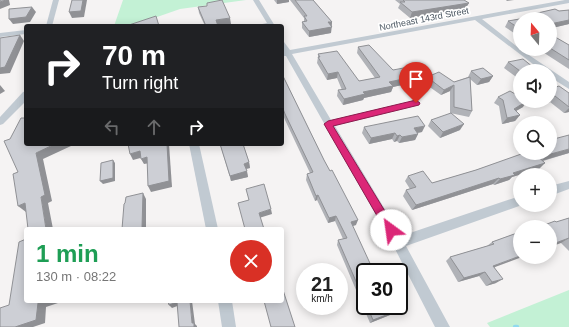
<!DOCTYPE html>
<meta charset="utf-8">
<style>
body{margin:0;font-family:Arial,sans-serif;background:#f6f6f6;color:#222;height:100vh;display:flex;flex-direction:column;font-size:15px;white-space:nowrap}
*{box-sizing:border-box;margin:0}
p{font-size:13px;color:#767676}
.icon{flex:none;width:22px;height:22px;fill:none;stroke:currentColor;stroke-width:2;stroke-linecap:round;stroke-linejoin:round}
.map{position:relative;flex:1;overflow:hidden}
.side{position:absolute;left:24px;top:227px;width:260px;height:76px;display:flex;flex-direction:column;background:#fff;border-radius:4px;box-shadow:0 2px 10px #0003}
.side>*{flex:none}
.banner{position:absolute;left:24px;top:24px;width:260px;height:122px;border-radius:4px;box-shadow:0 2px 10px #0003;background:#202124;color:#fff;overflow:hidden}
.needle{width:26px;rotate:341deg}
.controls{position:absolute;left:513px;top:12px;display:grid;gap:8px}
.controls a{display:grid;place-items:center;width:44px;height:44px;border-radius:50%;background:#fff;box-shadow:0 2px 10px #0003;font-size:20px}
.speed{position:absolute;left:296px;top:263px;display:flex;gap:8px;font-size:20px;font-weight:700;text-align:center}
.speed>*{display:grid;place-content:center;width:52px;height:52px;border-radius:50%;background:#fff;box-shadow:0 2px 10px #0003;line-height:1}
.speed small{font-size:10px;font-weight:400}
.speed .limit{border:2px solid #111;border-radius:6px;background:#fff;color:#111}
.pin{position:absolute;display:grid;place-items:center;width:34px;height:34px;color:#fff;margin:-41px -17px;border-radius:50% 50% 50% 0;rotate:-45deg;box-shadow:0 0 4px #0007}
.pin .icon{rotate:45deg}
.me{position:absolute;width:44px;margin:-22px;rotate:329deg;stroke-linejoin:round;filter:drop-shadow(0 0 3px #0008)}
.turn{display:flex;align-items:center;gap:14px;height:84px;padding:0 12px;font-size:18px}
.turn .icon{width:52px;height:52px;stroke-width:2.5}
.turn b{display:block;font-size:28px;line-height:34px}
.lanes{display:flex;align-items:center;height:38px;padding:0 12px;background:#0003;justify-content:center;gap:20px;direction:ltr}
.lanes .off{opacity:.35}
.round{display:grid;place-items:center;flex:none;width:42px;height:42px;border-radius:21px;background:#f6f6f6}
.headline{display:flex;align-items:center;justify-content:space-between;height:68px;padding:0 12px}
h1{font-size:24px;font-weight:700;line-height:30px;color:#1e9e55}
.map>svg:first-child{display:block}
.green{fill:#c3f1d5}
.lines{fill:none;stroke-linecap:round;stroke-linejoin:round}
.stream{stroke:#90daee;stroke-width:4.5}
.minor{fill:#c1cad2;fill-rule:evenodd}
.wall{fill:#b0b2b7}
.shaded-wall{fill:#909195}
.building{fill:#cdcfd5;stroke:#909195}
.route{fill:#db2777;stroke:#8e194d}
.labels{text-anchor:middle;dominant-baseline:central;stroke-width:3.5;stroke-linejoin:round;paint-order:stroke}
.far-street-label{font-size:9px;fill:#4a5661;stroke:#fff}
</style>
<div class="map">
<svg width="569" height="327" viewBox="0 0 569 327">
<rect width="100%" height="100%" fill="#f5f3f3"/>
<g class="green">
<path d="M123 0H246L180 9 137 24 114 26Z"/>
<path d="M569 290V327H490L487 323Z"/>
</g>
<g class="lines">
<path class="stream" d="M515 327H517"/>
<g class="minor">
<path d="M53 0H59L52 26H46Z"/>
<path d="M253 0H259L275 26H253L267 23Z"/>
<path d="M565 0H569V3L482 19 520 49 569 82V89L550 77V71H542L475 20 292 54 331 120 416 100 420 103 416 106 335 126 401 236 520 196V205H522L406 246 450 327H435L394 247 286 56H282V52H283L282 41 284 42 290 50Z"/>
<path d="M26 30V34L0 37V33Z"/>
<path d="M26 91V100L24 103 3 124 0 125V117L23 92Z"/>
<path d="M189 144H199L218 229H206Z"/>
<path d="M569 181V189L550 196V186Z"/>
<path d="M218 301H232L236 327H222Z"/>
</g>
</g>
<g class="wall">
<path d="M274 0H289V2L277 4Z"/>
<path d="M290 0H313L332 22 331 33 309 37 302 28V22L304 21V18Z"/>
<path d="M395 0H464L466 8 410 18 398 8 400 4Z"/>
<path d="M198 7 231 24 218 26H205L199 13Z"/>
<path d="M555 9 559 11 569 10V24L552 28 550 31V19H520V37L505 27 508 21 528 17 529 15Z"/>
<path d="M550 34 569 45V69L538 49H550Z"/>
<path d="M358 47 393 70 420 81 393 87 391 92 364 98 363 100 343 105 337 96 338 90H342L337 78 327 80 317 63 318 57V54L359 81 375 78 357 53Z"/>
<path d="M508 62 533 68 536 70 535 71H520V79H519L504 68Z"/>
<path d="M471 71 493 76 489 82 477 85 470 79 472 111 469 117 450 113V91L441 95 424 83 427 77 454 82 468 77Z"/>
<path d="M282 74 324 160 356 225 352 226 365 272V306H391L390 315 370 323 337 245 338 240 343 239 335 221 328 223 317 200 315 201 306 180 307 174 310 173 285 120 282 112Z"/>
<path d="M550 86 553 88 569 93V112L564 113 550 102 545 104 542 101H550Z"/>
<path d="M498 97 523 107 516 111 520 115 515 121 502 124 499 106 494 103Z"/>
<path d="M431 120 460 130 440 138 428 126Z"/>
<path d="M364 127 422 132 417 133 418 134 415 140 399 143 397 141 394 142 392 139 369 144 362 133Z"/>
<path d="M220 144H243L249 162 250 168 246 169 248 177 231 181Z"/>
<path d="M525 153H569L543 161 539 169 512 177 509 180 494 185 493 184 412 210 403 196 406 190 410 189 405 181 408 176 432 183 476 170Z"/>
<path d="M569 218V251L561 243 556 222Z"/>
<path d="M517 233 495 267 496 283 486 286 479 276 458 282 446 261 450 257 487 246 492 242Z"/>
</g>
<g class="shaded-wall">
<path d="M6 0H9L10 5 0 9V2Z"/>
<path d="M83 0H87L84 17 72 18 69 12Z"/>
<path d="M277 0H289V2L277 4Z"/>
<path d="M507 0H514L506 1Z"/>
<path d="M469 3 466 8 410 18 412 12Z"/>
<path d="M32 7 36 12 30 22 13 24 9 19Z"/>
<path d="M230 18 231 24 217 26 216 20Z"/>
<path d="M569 20V24L552 28 550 31V24Z"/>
<path d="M328 22H332L331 33 309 37V31Z"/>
<path d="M20 35 24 41 10 73 0 74V68Z"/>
<path d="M338 72 337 78 327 80 328 74Z"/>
<path d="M422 75 420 81 393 87 391 92 364 98 363 100 343 105 344 99 363 92 389 82Z"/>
<path d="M493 76 489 82 477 85 481 79Z"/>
<path d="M0 85 5 91 0 94Z"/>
<path d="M454 85 450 91 441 95 444 90Z"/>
<path d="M555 96 550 102 545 104 548 101H550V98Z"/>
<path d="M527 101 523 107 509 115 514 109Z"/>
<path d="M569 108V112L564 113Z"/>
<path d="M520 115 515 121 502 124 507 118Z"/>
<path d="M464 124 460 130 440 138 443 132Z"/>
<path d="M425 126 422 132 411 134 414 128Z"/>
<path d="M395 133 392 139 369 144 371 138Z"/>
<path d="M418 134 415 140 399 143 402 137Z"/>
<path d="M400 135 397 141 394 142 397 136Z"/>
<path d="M55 144H70L71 146 43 159 52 201 48 203 53 229H46L41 197 36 153Z"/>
<path d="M167 144H169L172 187 151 192 148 186Z"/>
<path d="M569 149V153L541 161 547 155Z"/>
<path d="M140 151 144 157 133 160 130 154Z"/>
<path d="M147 157 150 163 144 164 141 159Z"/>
<path d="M113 160 115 163V181L103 184 100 181Z"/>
<path d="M249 162 250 168 245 169 244 164Z"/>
<path d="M545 163 539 169 512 177 509 180 494 185 500 179 513 173Z"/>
<path d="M247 171 248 177 231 181 230 176Z"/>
<path d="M499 178 493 184 412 210 416 205Z"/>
<path d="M143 193 146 199V229H136Z"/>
<path d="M318 195 317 200 315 201 316 196Z"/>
<path d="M25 203 33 209 26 212 18 206Z"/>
<path d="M271 209 272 214 259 218V213Z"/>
<path d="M336 216 335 221 328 223 329 218Z"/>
<path d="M358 220 356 225 349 227 351 222Z"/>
<path d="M569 238 561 243 550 247V245Z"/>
<path d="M520 256V257H522L487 270 493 266Z"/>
<path d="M485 272 479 276 458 282 464 278Z"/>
<path d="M503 279 496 283 486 286 492 282Z"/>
<path d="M44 301H64L46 307 45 323 33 327H15L38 303Z"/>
<path d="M190 301H194H192L195 324 197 326V327H194L192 323Z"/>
<path d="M177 302 180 305 172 308 169 305Z"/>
<path d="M328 306 327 307 316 312V310Z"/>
<path d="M394 312 390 315 370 323 373 320Z"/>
</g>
<g class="building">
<path d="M0 0H6L0 2Z"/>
<path d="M72 0H83L81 11 69 12Z"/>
<path d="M222 0 230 18 216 20 218 26H206L198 7 207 6V3Z"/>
<path d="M295 0H313L332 22H328L332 27 309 31 302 22 307 21 304 16H307Z"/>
<path d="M403 0H464L469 3 412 12 400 2H405Z"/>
<path d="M32 7 26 17 9 19V9Z"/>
<path d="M555 9 559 11 569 10V20L550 24V19H520V29L508 21 531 17 529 15Z"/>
<path d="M156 16 159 26H123H126Z"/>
<path d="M550 34 569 45V60L550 48Z"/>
<path d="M20 35 5 67 0 68V38Z"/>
<path d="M369 45 393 70 414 66 422 75 389 82 393 86 363 92 365 94 344 99 338 90 346 89 338 72 328 74 318 57H320L318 54 337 51 359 81 380 77 358 47Z"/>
<path d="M523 59 533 67H532L536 70 531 71H520L508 62Z"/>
<path d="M483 68 493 76 481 79 471 71Z"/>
<path d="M439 72 454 82 470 77 472 111 454 107V85L444 90 427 77Z"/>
<path d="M282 74 324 160 330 171 332 170 358 220 351 222 374 272H365V302L338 240 347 238 336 216 329 218 318 195 316 196 307 174 313 172 285 114 282 106Z"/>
<path d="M550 86 553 88 559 86 569 93V107L555 96 550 97Z"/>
<path d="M510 91 520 97V101H527L514 109 520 115 507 118 503 100 498 97Z"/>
<path d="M451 113 464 124 443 132 431 120Z"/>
<path d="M418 116 425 126 414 128 418 134 402 137 400 135 397 136 395 133 371 138 364 127Z"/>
<path d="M21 118H26V144H55L36 153 45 195 41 197 46 229H28L25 203 18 206 13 174 18 172 4 141 10 139Z"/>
<path d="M569 135V149L547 155 544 153H550V140Z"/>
<path d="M128 144H167L169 181 148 186 147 157 141 159 140 151 130 154Z"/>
<path d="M220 144H243L249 162 244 164 247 171 230 176Z"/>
<path d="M524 153H534L545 163 513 173 515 175 500 179 499 178 416 205 406 190 416 187 408 176 423 171 432 183 476 170Z"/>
<path d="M113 160V178L100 181 101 163Z"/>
<path d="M264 184 271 209 259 213 264 229H245L238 203 249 200 246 189Z"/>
<path d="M143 193 142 228 136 229H122L124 204 125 203 126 197Z"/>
<path d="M569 218V238L550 245V227H539L555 221 556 222Z"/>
<path d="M517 233 519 235H520V256L493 266 503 279 492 282 485 272 464 278 450 257 494 244 492 242Z"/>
<path d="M26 239V301H44L38 303 36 320 15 327H0V308L9 305 19 242Z"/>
<path d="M282 287 295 327H271L264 301H282Z"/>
<path d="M168 301H190L192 323H194V327H179L177 302 169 305Z"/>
<path d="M315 306H327L316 310Z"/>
<path d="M367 306H391L394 312 373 320Z"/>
</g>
<path class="route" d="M416 100 420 103 419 105 333 126 394 226 396 230 394 233 391 235 387 233 324 124 328 121Z"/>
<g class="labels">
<g class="far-street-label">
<text transform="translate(424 19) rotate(-11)">Northeast 143rd Street</text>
</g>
</g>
</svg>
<div class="controls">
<a><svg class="needle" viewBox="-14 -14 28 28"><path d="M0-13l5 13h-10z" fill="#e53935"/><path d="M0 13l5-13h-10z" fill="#767676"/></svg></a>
<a><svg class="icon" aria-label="sound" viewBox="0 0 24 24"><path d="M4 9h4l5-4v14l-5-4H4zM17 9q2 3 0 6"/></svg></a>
<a><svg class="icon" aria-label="search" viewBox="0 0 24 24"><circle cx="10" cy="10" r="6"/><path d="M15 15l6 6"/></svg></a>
<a>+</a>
<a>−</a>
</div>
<div class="speed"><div>21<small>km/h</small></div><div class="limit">30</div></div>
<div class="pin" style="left:416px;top:103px;background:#d93025"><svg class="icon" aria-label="arrive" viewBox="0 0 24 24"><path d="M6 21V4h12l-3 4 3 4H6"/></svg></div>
<svg class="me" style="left:391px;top:230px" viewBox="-20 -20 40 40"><circle r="19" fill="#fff"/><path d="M0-13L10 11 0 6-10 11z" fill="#db2777"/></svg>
<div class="banner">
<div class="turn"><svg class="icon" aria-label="right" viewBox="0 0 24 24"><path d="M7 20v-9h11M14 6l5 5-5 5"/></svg><div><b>70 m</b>Turn right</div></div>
<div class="lanes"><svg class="icon off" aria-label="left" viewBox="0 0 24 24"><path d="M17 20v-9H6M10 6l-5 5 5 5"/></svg><svg class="icon off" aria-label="ahead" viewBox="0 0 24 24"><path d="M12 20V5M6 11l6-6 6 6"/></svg><svg class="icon" aria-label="right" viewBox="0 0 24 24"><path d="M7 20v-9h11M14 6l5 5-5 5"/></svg></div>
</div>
<section class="side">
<div class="headline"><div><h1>1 min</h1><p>130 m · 08:22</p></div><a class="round" style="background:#d93025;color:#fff"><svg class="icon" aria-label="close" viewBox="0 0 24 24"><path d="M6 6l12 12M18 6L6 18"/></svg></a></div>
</section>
</div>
